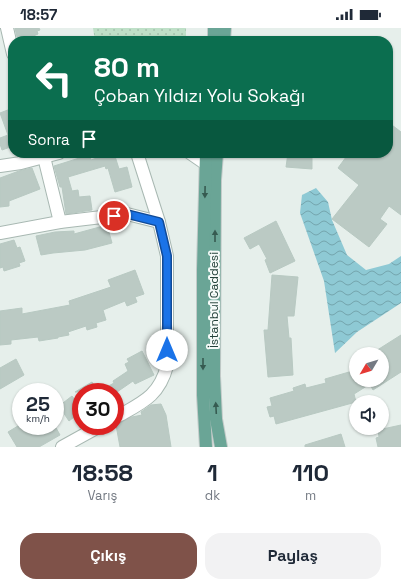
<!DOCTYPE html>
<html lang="tr">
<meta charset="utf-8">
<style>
body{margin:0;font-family:"Space Grotesk",sans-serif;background:#f2f2f3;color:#1f2937;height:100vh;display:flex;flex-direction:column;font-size:15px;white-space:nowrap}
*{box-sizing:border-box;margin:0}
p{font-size:13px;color:#747a83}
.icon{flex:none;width:22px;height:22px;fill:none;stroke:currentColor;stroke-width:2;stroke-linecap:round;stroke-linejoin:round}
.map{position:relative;height:419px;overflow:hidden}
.drawer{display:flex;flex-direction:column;background:#fff;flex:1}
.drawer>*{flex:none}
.guide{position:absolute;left:8px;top:8px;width:385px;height:122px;border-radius:16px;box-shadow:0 1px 3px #0004;background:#0b6e4f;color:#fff;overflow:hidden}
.needle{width:26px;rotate:232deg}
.buttons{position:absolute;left:349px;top:319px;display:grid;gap:8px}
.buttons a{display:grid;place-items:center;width:40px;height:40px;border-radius:50%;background:#fff;box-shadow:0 1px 3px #0004;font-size:20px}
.speed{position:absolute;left:12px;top:355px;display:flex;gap:8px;font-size:20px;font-weight:700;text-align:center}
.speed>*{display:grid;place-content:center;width:52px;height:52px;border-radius:50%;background:#fff;box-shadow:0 1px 3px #0004;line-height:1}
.speed small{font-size:10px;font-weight:400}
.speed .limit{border:6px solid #d22;background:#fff;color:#111}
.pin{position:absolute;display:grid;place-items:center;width:34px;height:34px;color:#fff;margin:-17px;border:2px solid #fff;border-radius:50%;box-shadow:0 1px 4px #0007}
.me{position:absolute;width:44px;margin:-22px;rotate:0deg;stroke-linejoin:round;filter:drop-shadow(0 0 3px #0008)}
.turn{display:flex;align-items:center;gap:14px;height:84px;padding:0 20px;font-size:18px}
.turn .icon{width:52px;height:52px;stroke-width:2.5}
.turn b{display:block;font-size:28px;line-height:34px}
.then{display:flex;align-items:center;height:38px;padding:0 20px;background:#0003;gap:8px;font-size:15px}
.eta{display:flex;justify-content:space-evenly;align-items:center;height:68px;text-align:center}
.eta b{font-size:24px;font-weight:600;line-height:28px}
.button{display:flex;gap:8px;margin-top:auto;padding:8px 20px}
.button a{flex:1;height:46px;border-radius:16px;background:#7f5249;color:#fff;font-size:16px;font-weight:600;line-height:46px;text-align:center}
.button a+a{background:#f2f2f3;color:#1f2937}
.status{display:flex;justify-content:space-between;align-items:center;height:28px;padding:0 20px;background:#fff;direction:ltr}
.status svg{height:11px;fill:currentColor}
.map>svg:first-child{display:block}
.green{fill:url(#green-dots)}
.water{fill:url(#water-waves)}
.building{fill:#bbcac4;stroke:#b8c9c2}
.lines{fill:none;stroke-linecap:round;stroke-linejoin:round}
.minor-casing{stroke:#a8b8b2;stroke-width:14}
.major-casing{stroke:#c2cac8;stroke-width:14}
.minor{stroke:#fff;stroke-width:12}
.major{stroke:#6aa596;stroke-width:12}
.oneway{fill:#365b51}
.route-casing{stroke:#114b97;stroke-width:10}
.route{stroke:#1a73e8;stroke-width:7}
.labels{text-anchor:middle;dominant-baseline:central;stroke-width:4;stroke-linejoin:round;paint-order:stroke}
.street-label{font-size:12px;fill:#24423a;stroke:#f7fbf9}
</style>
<div class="status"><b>18:57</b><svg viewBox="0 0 49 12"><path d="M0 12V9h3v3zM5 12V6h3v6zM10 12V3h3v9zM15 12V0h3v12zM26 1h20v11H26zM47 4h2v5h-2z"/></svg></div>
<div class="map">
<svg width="401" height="419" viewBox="0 0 401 419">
<defs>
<pattern id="green-dots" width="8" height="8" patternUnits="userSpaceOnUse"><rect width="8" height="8" fill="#bfe0c8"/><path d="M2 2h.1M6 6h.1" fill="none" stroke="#a4c1ad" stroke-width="1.8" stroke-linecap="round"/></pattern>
<pattern id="water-waves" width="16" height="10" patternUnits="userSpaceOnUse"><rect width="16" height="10" fill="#8ec9d4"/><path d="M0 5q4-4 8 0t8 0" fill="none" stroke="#74a5ad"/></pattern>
</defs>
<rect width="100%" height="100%" fill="#e6efeb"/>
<path class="green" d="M93 0H186V13H95Z"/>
<path class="water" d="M316 160 328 174 332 192 347 227 366 242 389 236 401 228V275L357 304 335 325 324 253 300 185 302 167Z"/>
<g class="building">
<path d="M15 0H39L40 2 37 3 38 6 22 13 20 8 17 9Z"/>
<path d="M13 80V118L2 122 0 116V110L8 107 0 85Z"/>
<path d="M388 94 401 104V187L389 178 380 191 387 196 369 219 332 191 359 157 338 140 349 125H388Z"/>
<path d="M111 125H114L119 141 127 139 132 159 115 164 108 140 106 141 105 138 68 149 72 163 78 162 79 169 90 168 92 182 66 186 62 159H60L54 138 89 127 91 132Z"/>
<path d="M288 125H312V141L286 139Z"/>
<path d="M32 140 40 161 9 173V178L0 179V150L19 143Z"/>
<path d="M276 193 295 233 270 245 265 232 267 231 259 216 250 221 244 210Z"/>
<path d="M107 197 112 215 85 222 53 225 41 227 36 208 55 204 74 203V206Z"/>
<path d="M14 212 17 220 20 219 25 233 19 235 20 238 4 243 3 239 0 240V216Z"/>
<path d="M135 242 144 266 135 269 137 274 127 278 125 273 103 282 106 292 96 295 97 299 87 302 86 298 68 304 69 307 58 309V310L39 313 38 309 11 312V316L0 317V283L22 280V286L70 277 69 273 111 259 108 252Z"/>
<path d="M272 247 298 249 294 288H287L289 310H291L293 347 268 349 264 302H268Z"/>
<path d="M401 307V344L373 362 370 356 354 366 356 374 276 396 274 388 270 389 267 379 272 378 270 370 294 363 293 360 305 356 306 360 326 355 325 351 356 342V352H382V326H371Z"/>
<path d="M142 323 154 347 135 356 133 353 117 364H75L92 354 98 364 114 355 113 353 128 343 125 336 129 334 127 331Z"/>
<path d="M16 331 24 347 0 361V340Z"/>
<path d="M72 368 81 380V388L76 391 74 389 69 393 59 378Z"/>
<path d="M161 376 166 387 171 419H120L116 397 132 389 142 387 141 384 151 377Z"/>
<path d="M401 397V419H378L376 410 379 409 378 402Z"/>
<path d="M18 398H55L60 407 39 419H17L8 404Z"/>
<path d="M341 406 345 419H305V417Z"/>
</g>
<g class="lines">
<defs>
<g id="minor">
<path d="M7 0 13 26"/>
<path d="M43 125 60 194"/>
<path d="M190 125 206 136"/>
<path d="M0 138 21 135 59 125"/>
<path d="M0 205 60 194 127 186 159 194"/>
<path d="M115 390C141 375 159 369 167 338V228L159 194 137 125"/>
<path d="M62 419 100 398"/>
</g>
<g id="major">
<path d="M214 13V0"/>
<path d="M224 13 225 0"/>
<path d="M217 125 215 152 214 348 216 391 221 419"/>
<path d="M206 419 203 367V242L206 125"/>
</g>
</defs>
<use href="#minor" class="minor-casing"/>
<use href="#major" class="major-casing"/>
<use href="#minor" class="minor"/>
<use href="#major" class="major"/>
</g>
<defs><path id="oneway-solid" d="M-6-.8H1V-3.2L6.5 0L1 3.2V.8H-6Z"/></defs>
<g class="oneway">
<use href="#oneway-solid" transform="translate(205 164) rotate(91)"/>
<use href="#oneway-solid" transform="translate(215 208) rotate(-90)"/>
<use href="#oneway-solid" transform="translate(203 336) rotate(90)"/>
<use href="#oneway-solid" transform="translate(216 380) rotate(-93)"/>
</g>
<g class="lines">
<defs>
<path id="route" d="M114 188 127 186 159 194 167 228V322"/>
</defs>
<use href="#route" class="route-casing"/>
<use href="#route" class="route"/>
</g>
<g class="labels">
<g class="street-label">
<text transform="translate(214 272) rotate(-90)">İstanbul Caddesi</text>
</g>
</g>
</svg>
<div class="buttons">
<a><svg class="needle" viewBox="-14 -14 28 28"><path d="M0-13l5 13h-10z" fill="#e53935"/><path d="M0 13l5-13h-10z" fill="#747a83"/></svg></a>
<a><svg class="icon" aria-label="sound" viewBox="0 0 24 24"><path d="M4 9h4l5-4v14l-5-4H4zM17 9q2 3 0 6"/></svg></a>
</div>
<div class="speed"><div>25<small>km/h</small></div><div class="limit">30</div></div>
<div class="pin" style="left:114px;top:188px;background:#d93025"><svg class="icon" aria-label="arrive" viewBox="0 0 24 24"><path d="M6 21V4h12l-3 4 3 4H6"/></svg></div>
<svg class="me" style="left:167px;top:322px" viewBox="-20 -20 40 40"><circle r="19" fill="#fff"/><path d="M0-13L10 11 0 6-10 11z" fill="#1a73e8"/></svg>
<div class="guide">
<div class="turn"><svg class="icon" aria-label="left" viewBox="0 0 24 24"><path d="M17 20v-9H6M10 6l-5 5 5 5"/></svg><div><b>80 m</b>Çoban Yıldızı Yolu Sokağı</div></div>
<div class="then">Sonra<svg class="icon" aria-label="arrive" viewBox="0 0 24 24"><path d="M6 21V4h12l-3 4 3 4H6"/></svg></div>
</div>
</div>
<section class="drawer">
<div class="eta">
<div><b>18:58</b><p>Varış</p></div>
<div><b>1</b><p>dk</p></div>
<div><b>110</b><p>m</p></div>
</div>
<div class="button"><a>Çıkış</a><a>Paylaş</a></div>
</section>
